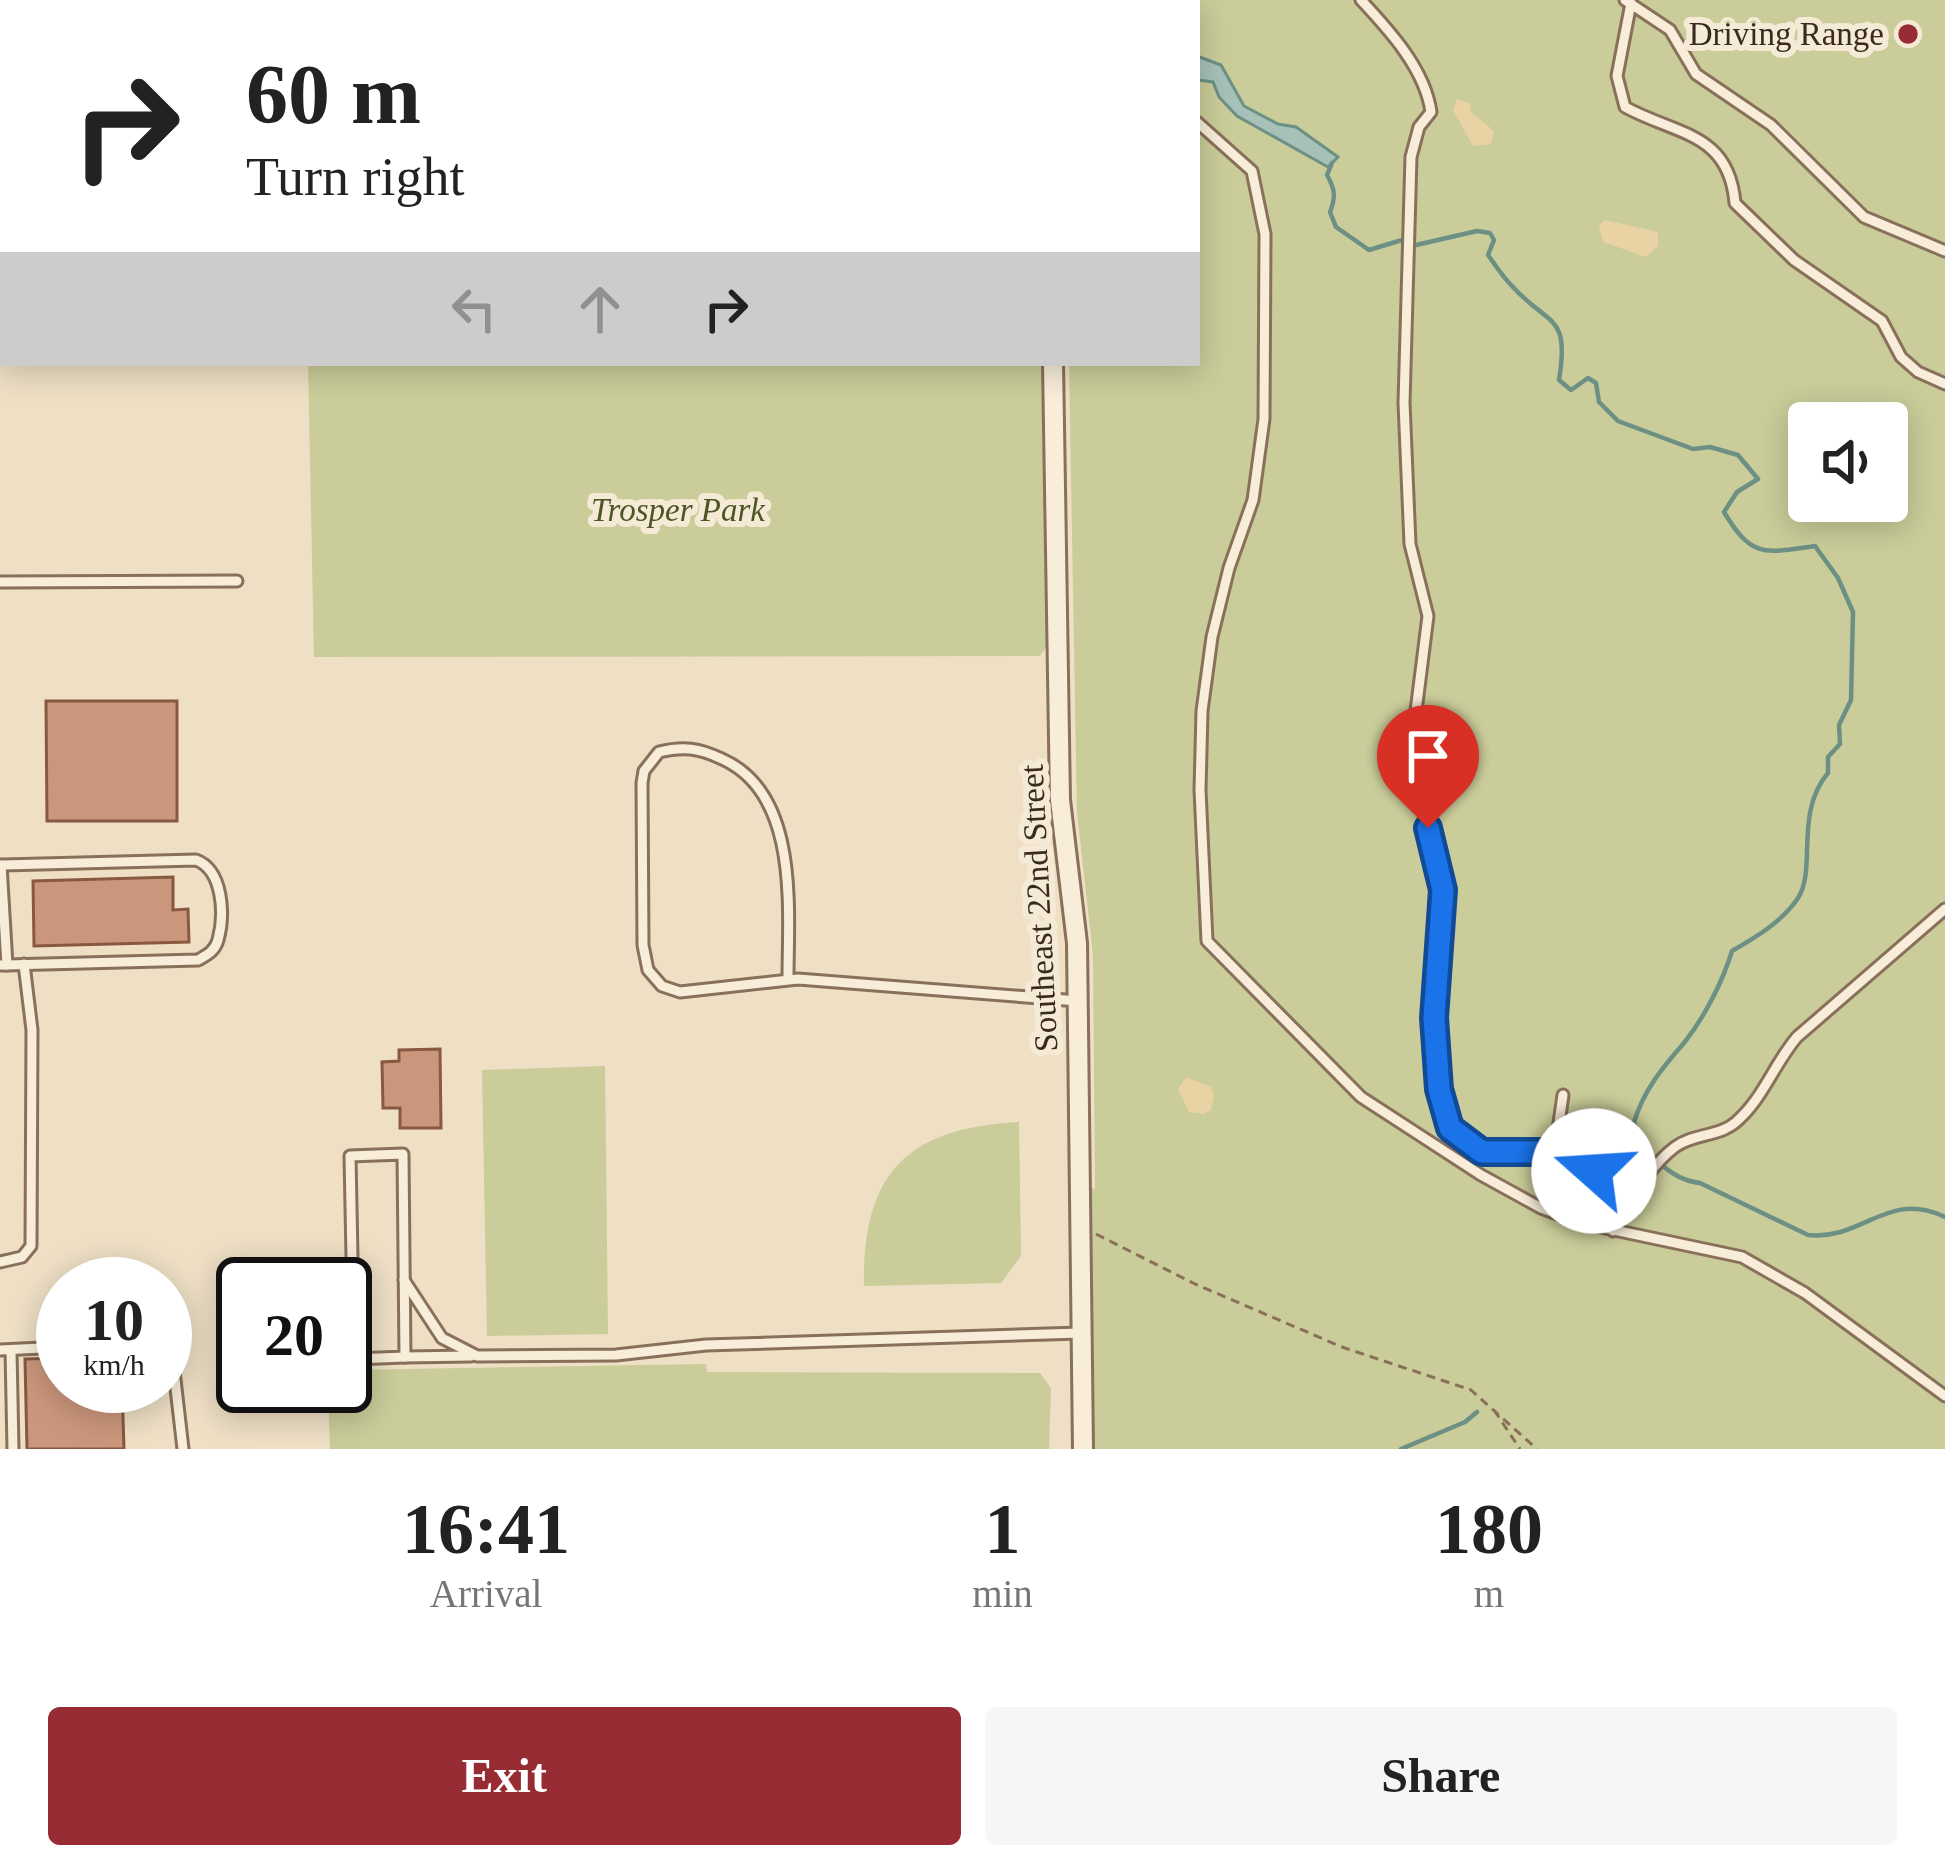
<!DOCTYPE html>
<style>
body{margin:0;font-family:Georgia,serif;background:#f6f6f6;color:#222;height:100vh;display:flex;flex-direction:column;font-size:45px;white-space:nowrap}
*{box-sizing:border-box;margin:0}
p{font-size:39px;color:#767676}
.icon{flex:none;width:66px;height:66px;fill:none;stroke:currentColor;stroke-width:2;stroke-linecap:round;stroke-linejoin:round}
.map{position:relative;height:1449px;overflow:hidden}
.panel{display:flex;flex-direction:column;background:#fff;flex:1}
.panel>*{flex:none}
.guide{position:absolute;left:0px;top:0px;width:1200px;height:366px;box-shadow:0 6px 30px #0003;background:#fff;color:#222;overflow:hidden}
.controls{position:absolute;left:1788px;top:402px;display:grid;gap:24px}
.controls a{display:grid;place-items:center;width:120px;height:120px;border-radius:12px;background:#fff;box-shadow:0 6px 30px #0003;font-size:60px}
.speed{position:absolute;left:36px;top:1257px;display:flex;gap:24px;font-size:60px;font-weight:700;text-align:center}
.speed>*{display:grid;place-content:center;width:156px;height:156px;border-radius:50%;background:#fff;box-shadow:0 6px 30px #0003;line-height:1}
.speed small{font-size:30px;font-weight:400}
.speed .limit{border:6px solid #111;border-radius:18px;background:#fff;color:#111}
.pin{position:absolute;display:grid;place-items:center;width:102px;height:102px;color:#fff;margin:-123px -51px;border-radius:50% 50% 50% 0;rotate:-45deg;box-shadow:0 0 12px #0007}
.pin .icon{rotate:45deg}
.me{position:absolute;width:132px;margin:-66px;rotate:289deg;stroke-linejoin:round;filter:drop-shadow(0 0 9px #0008)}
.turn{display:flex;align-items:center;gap:42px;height:252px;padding:0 48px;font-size:54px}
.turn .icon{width:156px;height:156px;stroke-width:2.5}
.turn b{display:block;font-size:84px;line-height:102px}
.lanes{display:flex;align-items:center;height:114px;padding:0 48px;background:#0003;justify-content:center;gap:60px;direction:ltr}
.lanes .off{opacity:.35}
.eta{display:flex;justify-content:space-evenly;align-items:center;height:204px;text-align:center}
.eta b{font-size:72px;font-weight:700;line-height:84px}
.action{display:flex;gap:24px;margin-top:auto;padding:24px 48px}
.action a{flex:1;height:138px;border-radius:12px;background:#972c34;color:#fff;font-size:48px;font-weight:700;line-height:138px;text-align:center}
.action a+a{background:#f6f6f6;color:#222}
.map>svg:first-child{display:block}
.green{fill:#cacc99;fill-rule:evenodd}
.sand{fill:#e9d2a3}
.water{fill:#a7c1b8;stroke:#6d9085;stroke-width:3}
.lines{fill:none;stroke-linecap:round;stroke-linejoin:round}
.stream{stroke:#6d9085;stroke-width:4.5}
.building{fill:#cb977c;stroke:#885841;stroke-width:3}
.lane-casing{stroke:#89705b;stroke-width:15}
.street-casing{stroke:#89705b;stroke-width:24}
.path{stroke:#89705b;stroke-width:3;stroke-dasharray:9 6;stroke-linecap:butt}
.lane{stroke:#f8edd9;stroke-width:9}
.street{stroke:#f8edd9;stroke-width:18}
.route-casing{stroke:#114b97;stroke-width:30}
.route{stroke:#1a73e8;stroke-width:21}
.poi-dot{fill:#972c34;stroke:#f5ead5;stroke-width:4.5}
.labels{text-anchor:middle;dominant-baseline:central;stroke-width:12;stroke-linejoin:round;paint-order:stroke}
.poi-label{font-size:33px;fill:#392a1f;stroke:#f5ead5;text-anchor:end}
.park-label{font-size:33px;font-style:italic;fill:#4d5526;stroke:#f5ead5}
.street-label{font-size:33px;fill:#392a1f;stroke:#f5ead5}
</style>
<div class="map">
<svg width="1945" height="1449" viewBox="0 0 1945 1449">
<rect width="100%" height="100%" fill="#eedfc5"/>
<g class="green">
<path d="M301 0H1136V1L301 3Z"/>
<path d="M1163 0H1945V1449H1090L1086 1186 1095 1189 1093 955 1077 813 1069 363H1197V3H1162ZM1809 423H1887V501H1809Z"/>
<path d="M308 363H1043L1048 645 1040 656 314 657Z"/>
<path d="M605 1066 608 1334 487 1336 482 1070Z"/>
<path d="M1019 1122 1021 1256 1001 1283 864 1286C862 1173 907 1128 1019 1122Z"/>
<path d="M706 1364 707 1372 1040 1373 1051 1388 1049 1449H330L328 1386H345V1370Z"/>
</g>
<g class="sand">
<path d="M1457 99 1470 103 1471 112 1494 131 1491 144 1473 146 1453 110Z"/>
<path d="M1605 220 1658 232V246L1646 257 1603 242 1599 226Z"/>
<path d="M1186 1077 1211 1087 1214 1096 1211 1110 1204 1114 1189 1112 1178 1089Z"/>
</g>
<path class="water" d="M1197 56 1221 65 1244 106 1278 124 1296 127 1338 157 1328 167 1237 116 1219 97 1213 82 1197 80Z"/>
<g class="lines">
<g class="stream">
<path d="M1093 0 1097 3"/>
<path d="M1332 163 1327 175C1335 189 1336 197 1330 212L1336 227 1369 250 1402 240 1416 245 1477 231 1490 233 1494 240 1488 255C1496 266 1503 277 1512 286 1549 327 1570 313 1559 380L1571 390 1588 378 1596 383 1599 402 1618 421 1693 449 1710 447 1738 455 1758 479 1737 492 1724 512C1752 559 1765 553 1815 546L1838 578 1853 612 1851 700 1839 725 1840 744 1828 757V773C1794 813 1817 869 1798 898 1782 922 1756 937 1732 951 1723 981 1704 1018 1684 1043 1662 1068 1644 1090 1634 1122 1641 1151 1671 1180 1700 1183L1808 1235C1862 1241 1888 1189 1945 1217"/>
<path d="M1401 1449 1465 1422 1477 1412"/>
</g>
</g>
<g class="building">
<path d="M46 701H177V821H47Z"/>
<path d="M173 877V910L188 909 189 942 34 946 33 881Z"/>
<path d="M440 1049 441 1128H400V1108H383L382 1062 399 1061V1050Z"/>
<path d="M63 1358V1386H122L124 1449H27L25 1359Z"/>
</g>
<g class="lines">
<defs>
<g id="lane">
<path d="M1170 0V3"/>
<path d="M1361 0C1389 30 1425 69 1431 112L1419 127 1411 157 1404 403 1410 544 1428 616 1416 711 1420 796 1443 890 1434 1018 1443 1113 1462 1141 1482 1152 1571 1154 1618 1187 1634 1193"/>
<path d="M1625 0 1670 30 1696 74 1771 125 1864 217 1945 251"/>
<path d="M1631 3 1617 76 1625 107C1676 135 1729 132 1735 203L1794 260 1882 321 1901 357 1918 372 1945 384"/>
<path d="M1197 122 1252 171 1265 234 1264 419 1253 500 1229 568 1212 637 1202 711 1200 790 1207 941 1361 1097 1481 1175 1541 1208 1581 1223 1742 1257 1805 1293 1945 1396"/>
<path d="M0 582 237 581"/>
<path d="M3 865 196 860C223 870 225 914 218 940 215 951 207 955 198 960L7 965"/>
<path d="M0 965H7L1 865"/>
<path d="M788 979C788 909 800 794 722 759 699 748 683 746 659 752L644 771 642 783 643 945 648 970 662 986 680 992 798 979 1078 1001"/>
<path d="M1561 1152 1558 1130 1563 1095"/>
<path d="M403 1154 405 1357 354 1359 350 1156Z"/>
<path d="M1613 1231C1630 1203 1648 1167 1675 1147 1694 1133 1719 1137 1736 1122 1763 1099 1774 1064 1797 1037L1945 909"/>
<path d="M0 1262 22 1257 31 1246 32 1030 24 964"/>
<path d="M404 1280 442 1338 477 1356 616 1355 706 1345 1080 1333"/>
<path d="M0 1350 63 1347"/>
<path d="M11 1350 13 1449"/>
<path d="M165 1356 173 1362 183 1449"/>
<path d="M405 1357 471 1356"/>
</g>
<g id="street">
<path d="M1149 3 1150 0"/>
<path d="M1053 363 1060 800 1077 943 1083 1449"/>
</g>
</defs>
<use href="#lane" class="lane-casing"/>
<use href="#street" class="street-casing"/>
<g class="path">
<path d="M1096 1234 1195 1284 1342 1347 1471 1390 1537 1449"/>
<path d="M1494 1410 1520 1449"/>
</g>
<use href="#lane" class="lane"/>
<use href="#street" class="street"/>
</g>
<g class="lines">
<defs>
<path id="route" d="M1428 828 1443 890 1434 1018 1439 1089 1450 1128 1482 1152H1561L1594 1171"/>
</defs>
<use href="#route" class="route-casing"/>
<use href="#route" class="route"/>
</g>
<circle class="poi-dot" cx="1908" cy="34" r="12"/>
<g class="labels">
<g class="poi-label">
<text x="1884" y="34">Driving Range</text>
</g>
<g class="park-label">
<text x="678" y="510">Trosper Park</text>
</g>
<g class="street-label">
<text transform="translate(1039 908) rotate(-93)">Southeast 22nd Street</text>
</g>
</g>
</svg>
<div class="controls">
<a><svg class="icon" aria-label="sound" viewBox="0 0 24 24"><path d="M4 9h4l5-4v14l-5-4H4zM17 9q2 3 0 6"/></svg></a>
</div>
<div class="speed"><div>10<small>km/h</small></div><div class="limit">20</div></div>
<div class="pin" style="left:1428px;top:828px;background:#d93025"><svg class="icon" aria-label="arrive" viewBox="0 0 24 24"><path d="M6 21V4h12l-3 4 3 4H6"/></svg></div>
<svg class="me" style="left:1594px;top:1171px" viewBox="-20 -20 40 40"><circle r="19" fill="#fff"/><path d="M0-13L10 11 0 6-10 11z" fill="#1a73e8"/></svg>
<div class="guide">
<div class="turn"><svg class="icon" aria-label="right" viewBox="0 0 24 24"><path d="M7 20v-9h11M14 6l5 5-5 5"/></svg><div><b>60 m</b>Turn right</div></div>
<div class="lanes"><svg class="icon off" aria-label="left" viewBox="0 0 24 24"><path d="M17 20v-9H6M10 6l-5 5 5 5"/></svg><svg class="icon off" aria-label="ahead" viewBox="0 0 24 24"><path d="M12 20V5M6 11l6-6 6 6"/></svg><svg class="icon" aria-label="right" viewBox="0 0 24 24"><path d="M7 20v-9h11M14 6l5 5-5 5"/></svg></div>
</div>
</div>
<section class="panel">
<div class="eta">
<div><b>16:41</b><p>Arrival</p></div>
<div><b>1</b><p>min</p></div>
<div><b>180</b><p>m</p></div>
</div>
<div class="action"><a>Exit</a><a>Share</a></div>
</section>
